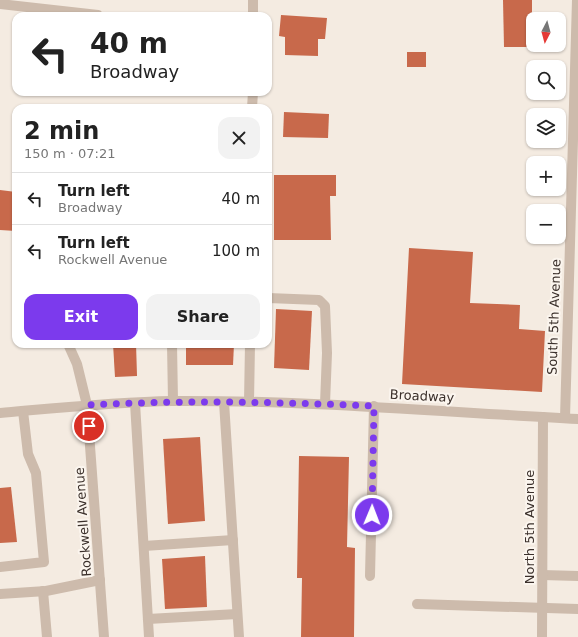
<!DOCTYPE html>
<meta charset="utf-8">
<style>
body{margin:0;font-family:"DejaVu Sans",sans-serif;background:#f2f2f2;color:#222;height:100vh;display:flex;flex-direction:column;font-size:15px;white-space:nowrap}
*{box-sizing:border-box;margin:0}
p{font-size:13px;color:#767676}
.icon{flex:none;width:22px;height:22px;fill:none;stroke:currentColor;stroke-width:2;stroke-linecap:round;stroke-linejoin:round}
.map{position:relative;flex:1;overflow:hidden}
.side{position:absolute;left:12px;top:104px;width:260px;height:244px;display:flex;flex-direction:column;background:#fff;border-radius:12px;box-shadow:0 1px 3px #0004}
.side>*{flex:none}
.guide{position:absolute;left:12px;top:12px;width:260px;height:84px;border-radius:12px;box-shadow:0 1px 3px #0004;background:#fff;color:#222;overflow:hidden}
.needle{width:26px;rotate:186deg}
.tools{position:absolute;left:526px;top:12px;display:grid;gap:8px}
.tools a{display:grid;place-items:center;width:40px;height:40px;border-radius:8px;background:#fff;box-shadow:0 1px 3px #0004;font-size:20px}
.pin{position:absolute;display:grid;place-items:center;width:34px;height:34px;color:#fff;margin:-17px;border:2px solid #fff;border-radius:50%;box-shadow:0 1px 4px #0007}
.me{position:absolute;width:44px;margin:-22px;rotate:1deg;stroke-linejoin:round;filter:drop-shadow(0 0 3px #0008)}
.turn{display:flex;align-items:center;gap:14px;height:84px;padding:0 12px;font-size:18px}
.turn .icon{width:52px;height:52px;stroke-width:2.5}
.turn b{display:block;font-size:28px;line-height:34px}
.round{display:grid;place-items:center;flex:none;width:42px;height:42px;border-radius:12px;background:#f2f2f2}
.overview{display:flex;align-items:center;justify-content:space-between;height:68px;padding:0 12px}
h1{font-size:24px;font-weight:700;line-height:30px}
.cta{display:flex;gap:8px;margin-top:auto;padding:8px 12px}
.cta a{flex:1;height:46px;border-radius:12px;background:#7c3aed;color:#fff;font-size:16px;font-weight:700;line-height:46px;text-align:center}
.cta a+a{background:#f2f2f2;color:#222}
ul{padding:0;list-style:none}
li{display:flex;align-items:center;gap:12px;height:52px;padding:0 12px;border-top:1px solid #e0e0e0}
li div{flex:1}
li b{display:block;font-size:15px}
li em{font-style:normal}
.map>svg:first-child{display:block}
.building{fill:#c8694b}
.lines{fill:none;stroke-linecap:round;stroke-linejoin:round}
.minor{stroke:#cdbbac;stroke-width:10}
.route{stroke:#7c3aed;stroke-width:7;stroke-dasharray:0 12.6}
.labels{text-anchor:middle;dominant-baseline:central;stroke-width:4;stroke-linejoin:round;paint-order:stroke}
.street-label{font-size:13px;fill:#3b302b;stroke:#fbf5ee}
</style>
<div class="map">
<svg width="578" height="637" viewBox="0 0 578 637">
<rect width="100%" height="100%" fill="#f4ebe1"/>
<g class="building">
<path d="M503 0H532V47H504Z"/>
<path d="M281 15 327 18 325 39H318V56L285 55V37L279 36Z"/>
<rect x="407" y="52" width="19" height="15"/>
<path d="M284 112 329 114 328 138 283 137Z"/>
<path d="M274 175H336V196H330L331 240H274Z"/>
<path d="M0 190 16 192V231L0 230Z"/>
<path d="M409 248 473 252 470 303 520 305 519 329 545 331 542 392 402 384Z"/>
<path d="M276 309 312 311 309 370 274 368Z"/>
<path d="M113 344H136L137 376 115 377Z"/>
<path d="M186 344H234L233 365H186Z"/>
<path d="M200 437 205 521 168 524 163 439Z"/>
<path d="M299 456 349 457 347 547 355 548 354 637H301L302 578H297Z"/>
<path d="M11 487 17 542 0 543V488Z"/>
<path d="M205 556 207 607 165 609 162 559Z"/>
</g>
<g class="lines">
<g class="minor">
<path d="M0 4 98 15"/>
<path d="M253 16V0"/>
<path d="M252 108 253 92"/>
<path d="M268 298 319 300 325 306 327 353 325 404"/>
<path d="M68 344 77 364 87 405 104 637"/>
<path d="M172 344 173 401"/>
<path d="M224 402 239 637"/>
<path d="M249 402 250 344"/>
<path d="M135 403 149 637"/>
<path d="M0 413C57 408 115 402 172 401 308 400 443 412 578 419"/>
<path d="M565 418 577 0"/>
<path d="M144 546 233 540"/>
<path d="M0 567 44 562 36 473 28 454 23 411"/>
<path d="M542 575 578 576"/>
<path d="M370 576 374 406"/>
<path d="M43 591 47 637"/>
<path d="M0 594 46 591 100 580"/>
<path d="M417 604 578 609"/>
<path d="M148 619 237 614"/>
<path d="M542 637 543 417"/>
</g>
</g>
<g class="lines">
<path class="route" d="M89 426 87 405C183 400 279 402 374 406L372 515"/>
</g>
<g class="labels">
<g class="street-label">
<text transform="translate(554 317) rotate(-88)">South 5th Avenue</text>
<text transform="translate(422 396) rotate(3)">Broadway</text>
<text transform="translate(83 522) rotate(-94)">Rockwell Avenue</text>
<text transform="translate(529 527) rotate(-90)">North 5th Avenue</text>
</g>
</g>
</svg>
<div class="tools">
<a><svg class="needle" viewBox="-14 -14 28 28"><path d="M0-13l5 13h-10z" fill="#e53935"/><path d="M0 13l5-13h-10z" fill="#767676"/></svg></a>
<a><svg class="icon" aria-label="search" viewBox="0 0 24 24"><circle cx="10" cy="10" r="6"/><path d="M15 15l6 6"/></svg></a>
<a><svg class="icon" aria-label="layers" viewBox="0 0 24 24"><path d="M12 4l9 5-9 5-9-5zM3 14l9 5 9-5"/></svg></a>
<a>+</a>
<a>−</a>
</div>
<div class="pin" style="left:89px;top:426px;background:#d93025"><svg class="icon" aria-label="arrive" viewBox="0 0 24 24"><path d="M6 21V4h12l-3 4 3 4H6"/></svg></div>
<svg class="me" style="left:372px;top:515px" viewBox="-20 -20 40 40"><circle r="17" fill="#7c3aed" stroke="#fff" stroke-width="3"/><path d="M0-11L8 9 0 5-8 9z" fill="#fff"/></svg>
<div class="guide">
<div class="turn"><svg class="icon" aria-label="left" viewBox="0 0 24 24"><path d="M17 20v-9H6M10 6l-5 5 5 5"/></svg><div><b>40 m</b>Broadway</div></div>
</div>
<section class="side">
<div class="overview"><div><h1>2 min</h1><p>150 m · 07:21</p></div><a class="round"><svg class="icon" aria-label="close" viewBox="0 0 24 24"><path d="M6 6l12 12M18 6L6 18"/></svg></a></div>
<ul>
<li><svg class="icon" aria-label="left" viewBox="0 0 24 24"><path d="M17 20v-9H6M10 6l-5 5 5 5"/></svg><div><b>Turn left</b><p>Broadway</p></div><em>40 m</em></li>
<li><svg class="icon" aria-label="left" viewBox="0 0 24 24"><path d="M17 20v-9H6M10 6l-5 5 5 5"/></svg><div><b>Turn left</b><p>Rockwell Avenue</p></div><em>100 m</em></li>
</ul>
<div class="cta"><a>Exit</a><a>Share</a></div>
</section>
</div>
